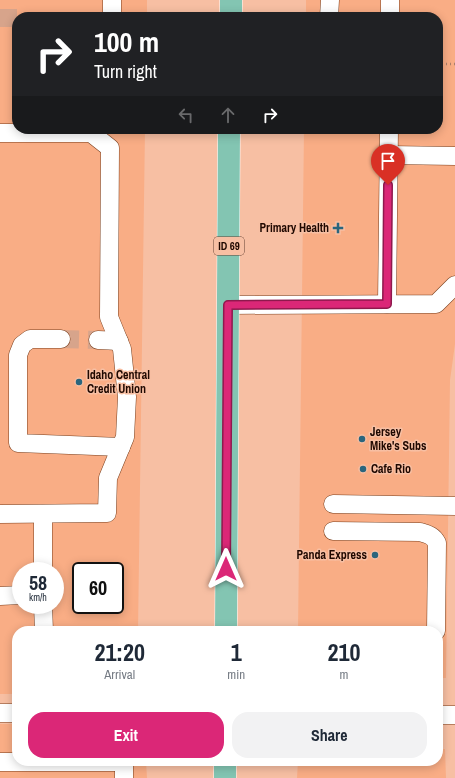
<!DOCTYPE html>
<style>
body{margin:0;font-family:"Archivo Narrow",sans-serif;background:#f2f2f3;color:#1f2937;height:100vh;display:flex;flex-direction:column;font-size:15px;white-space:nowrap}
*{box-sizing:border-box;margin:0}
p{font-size:13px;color:#747a83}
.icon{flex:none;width:22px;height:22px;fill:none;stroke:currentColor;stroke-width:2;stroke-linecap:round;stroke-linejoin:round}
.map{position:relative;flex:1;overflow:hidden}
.side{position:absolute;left:12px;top:626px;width:431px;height:140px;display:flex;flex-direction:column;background:#fff;border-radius:16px;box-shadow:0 2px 10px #0003}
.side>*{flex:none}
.hud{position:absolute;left:12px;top:12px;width:431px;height:122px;border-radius:16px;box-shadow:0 2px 10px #0003;background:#202124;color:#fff;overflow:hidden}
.speed{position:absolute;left:12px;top:562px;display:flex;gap:8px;font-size:20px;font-weight:700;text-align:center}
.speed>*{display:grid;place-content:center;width:52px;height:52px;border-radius:50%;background:#fff;box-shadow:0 2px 10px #0003;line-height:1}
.speed small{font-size:10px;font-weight:400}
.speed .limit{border:2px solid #111;border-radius:6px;background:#fff;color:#111}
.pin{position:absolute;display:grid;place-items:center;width:34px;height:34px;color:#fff;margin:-41px -17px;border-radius:50% 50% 50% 0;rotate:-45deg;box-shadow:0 0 4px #0007}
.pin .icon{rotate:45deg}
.me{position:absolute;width:44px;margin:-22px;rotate:0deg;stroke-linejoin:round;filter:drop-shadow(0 0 3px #0008)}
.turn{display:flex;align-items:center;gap:14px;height:84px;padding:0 16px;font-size:18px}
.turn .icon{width:52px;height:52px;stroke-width:2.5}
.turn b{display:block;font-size:28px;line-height:34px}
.lanes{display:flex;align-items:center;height:38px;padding:0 16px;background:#0003;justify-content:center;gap:20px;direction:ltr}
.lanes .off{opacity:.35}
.eta{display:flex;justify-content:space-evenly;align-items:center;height:68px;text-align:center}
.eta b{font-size:24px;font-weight:700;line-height:28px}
.primary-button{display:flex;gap:8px;margin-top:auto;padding:8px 16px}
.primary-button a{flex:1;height:46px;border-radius:16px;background:#db2777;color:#fff;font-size:16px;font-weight:700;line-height:46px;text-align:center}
.primary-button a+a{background:#f2f2f3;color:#1f2937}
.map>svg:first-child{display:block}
.built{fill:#f9ad85;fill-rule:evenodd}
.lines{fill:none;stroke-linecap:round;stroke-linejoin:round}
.minor-tunnel{stroke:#d7a48b;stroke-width:18;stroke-dasharray:18 9;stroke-linecap:butt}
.minor-casing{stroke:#7a3f1d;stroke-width:19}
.major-casing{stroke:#fff;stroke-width:23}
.path{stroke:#ac7f6a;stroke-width:2.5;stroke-dasharray:1 3;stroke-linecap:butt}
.minor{stroke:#fff;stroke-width:18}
.major{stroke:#83c5b2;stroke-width:22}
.route-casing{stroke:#8e194d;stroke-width:10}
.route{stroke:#db2777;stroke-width:7}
.poi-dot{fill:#2a657d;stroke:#f7bfa3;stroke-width:1.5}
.labels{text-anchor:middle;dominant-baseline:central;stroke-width:3;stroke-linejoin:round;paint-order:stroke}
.shield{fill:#f7bfa3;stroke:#603f31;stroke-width:1}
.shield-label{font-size:11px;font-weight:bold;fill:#1f0800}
.poi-label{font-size:12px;font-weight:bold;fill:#1f0800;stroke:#f7bfa3;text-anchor:start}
</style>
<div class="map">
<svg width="455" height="778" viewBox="0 0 455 778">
<rect width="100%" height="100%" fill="#f7bfa3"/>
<g class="built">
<path d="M0 0H147V17H17V129H145L138 631H17V694H0ZM21 571H55V605H21ZM81 571H115V605H81Z"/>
<path d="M306 0H455V344L450 380 446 678H438V631H298L304 129H438V17H306Z"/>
<path d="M0 724H17V761H146L147 778H0Z"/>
<path d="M438 749H445L446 778H297L298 761H438Z"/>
</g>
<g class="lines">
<g class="minor-tunnel">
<path d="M0 18H17"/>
<path d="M61 339 98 340"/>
</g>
<defs>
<g id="minor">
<path d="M112 0V17"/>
<path d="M329 17 330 0"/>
<path d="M390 17V0"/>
<path d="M0 133H91L110 148 109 317 122 349 127 397 125 437 108 478 107 513 0 514"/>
<path d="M389 155 455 156"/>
<path d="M387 304 389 129"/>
<path d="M229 305 436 304 455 285"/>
<path d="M61 339H30L22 345 18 355V443L121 447"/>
<path d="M98 340 119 341"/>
<path d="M333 504 455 506"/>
<path d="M43 514V571"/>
<path d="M333 531 420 532C427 534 433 535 437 543L436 631"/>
<path d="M0 596 21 595"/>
<path d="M43 605 44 631"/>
<path d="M0 713H17"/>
<path d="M438 715H455"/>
<path d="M0 762H124V778"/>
</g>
<g id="major">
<path d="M231 17V0"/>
<path d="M226 631 229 129"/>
<path d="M225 778V761"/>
</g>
</defs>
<use href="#minor" class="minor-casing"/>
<use href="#major" class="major-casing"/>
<path class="path" d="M438 64H455"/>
<use href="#minor" class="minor"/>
<use href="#major" class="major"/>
</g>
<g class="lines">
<defs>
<path id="route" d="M226 569 228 305 387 304 388 185"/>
</defs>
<use href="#route" class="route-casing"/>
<use href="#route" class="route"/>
</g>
<g class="poi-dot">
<path d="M336 222h4v4h4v4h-4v4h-4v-4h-4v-4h4z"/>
<circle cx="79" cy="382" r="4"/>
<circle cx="362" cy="439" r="4"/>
<circle cx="363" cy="469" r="4"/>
<circle cx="375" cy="555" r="4"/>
</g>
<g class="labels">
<rect class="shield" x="214" y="237" width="30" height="18" rx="3"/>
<g class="shield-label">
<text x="229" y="246">ID 69</text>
</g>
<g class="poi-label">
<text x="329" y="228" text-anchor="end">Primary Health</text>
<text x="87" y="375">Idaho Central<tspan x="87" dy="14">Credit Union</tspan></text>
<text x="370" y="432">Jersey<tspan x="370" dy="14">Mike's Subs</tspan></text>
<text x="371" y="469">Cafe Rio</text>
<text x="367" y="555" text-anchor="end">Panda Express</text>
</g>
</g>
</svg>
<div class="speed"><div>58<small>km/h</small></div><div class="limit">60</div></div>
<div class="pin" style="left:388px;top:185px;background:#d93025"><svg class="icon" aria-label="arrive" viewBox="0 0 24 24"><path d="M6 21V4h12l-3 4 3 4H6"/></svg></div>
<svg class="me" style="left:226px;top:569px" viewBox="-20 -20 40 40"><path d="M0-17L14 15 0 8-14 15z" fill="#db2777" stroke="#fff" stroke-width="4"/></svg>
<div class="hud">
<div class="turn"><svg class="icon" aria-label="right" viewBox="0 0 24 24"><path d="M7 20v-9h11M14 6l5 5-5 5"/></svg><div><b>100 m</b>Turn right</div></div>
<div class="lanes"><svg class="icon off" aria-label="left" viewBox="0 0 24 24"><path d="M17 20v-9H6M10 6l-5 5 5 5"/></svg><svg class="icon off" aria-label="ahead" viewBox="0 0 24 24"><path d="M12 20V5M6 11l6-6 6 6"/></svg><svg class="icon" aria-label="right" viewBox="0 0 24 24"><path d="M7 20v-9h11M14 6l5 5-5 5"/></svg></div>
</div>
<section class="side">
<div class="eta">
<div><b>21:20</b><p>Arrival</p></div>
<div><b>1</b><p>min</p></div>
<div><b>210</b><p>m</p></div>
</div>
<div class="primary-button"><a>Exit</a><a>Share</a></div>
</section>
</div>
